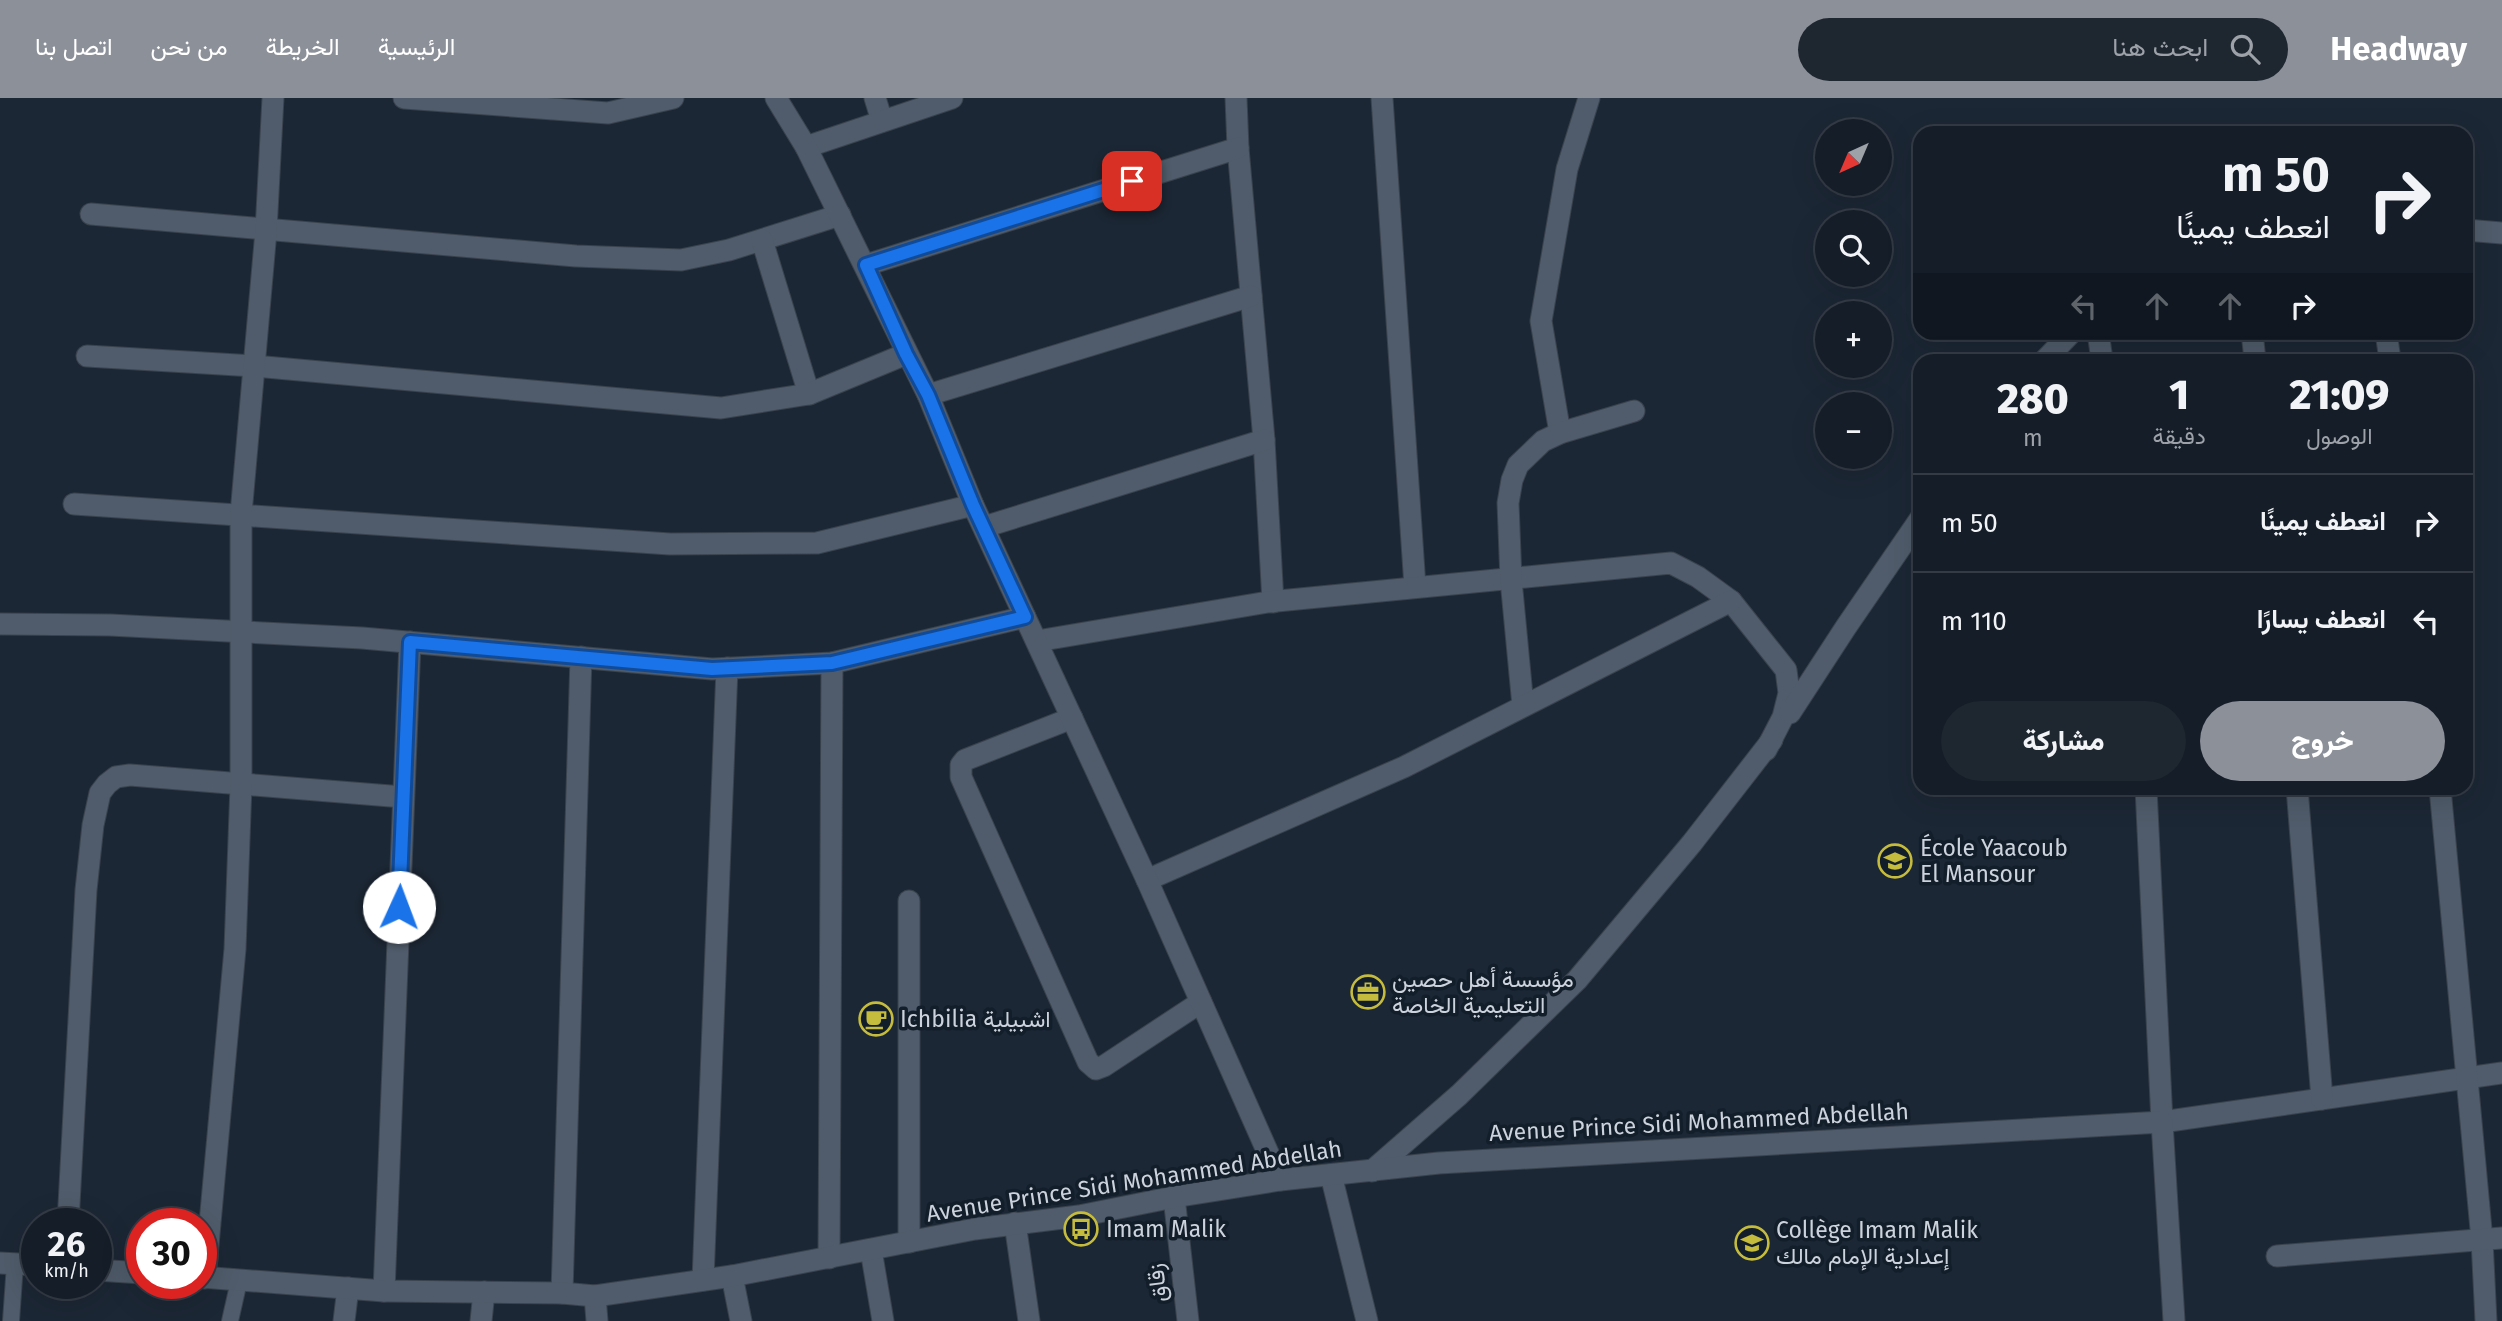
<!DOCTYPE html>
<html lang="ar">
<meta charset="utf-8">
<style>
body{margin:0;font-family:"Fira Sans",Vazirmatn,sans-serif;background:#1e2630;color:#f1f3f6;direction:rtl;height:100vh;display:flex;flex-direction:column;font-size:26px;white-space:nowrap}
*{box-sizing:border-box;margin:0}
p{font-size:23px;color:#9da2a8}
.icon{flex:none;width:38px;height:38px;fill:none;stroke:currentColor;stroke-width:2;stroke-linecap:round;stroke-linejoin:round}
.map{position:relative;flex:1;overflow:hidden;direction:ltr}
.side{position:absolute;left:1913px;top:256px;width:560px;height:441px;display:flex;flex-direction:column;background:#151d28;border-radius:21px;box-shadow:0 7px 28px #0002,0 0 0 2px #343b45;direction:rtl}
.side>*{flex:none}
.hud{position:absolute;left:1913px;top:28px;width:560px;height:214px;border-radius:21px;box-shadow:0 7px 28px #0002,0 0 0 2px #343b45;direction:rtl;background:#151d28;color:#f1f3f6;overflow:hidden}
.needle{width:46px;rotate:224deg}
.fabs{position:absolute;left:1815px;top:21px;display:grid;gap:14px}
.fabs a{display:grid;place-items:center;width:77px;height:77px;border-radius:50%;background:#151d28;box-shadow:0 7px 28px #0002,0 0 0 2px #343b45;font-size:35px}
.speed{position:absolute;left:21px;top:1110px;display:flex;gap:14px;font-size:35px;font-weight:700;text-align:center}
.speed>*{display:grid;place-content:center;width:91px;height:91px;border-radius:50%;background:#151d28;box-shadow:0 7px 28px #0002,0 0 0 2px #343b45;line-height:1}
.speed small{font-size:18px;font-weight:400}
.speed .limit{border:10px solid #d22;background:#fff;color:#111}
.pin{position:absolute;display:grid;place-items:center;width:60px;height:60px;color:#fff;margin:-30px;border-radius:14px;box-shadow:0 4px 10px #0006}
.me{position:absolute;width:77px;margin:-38px;rotate:2deg;stroke-linejoin:round;filter:drop-shadow(0 0 5px #0008)}
.turn{display:flex;align-items:center;gap:24px;height:147px;padding:0 28px;font-size:32px}
.turn .icon{width:91px;height:91px;stroke-width:2.5}
.turn b{display:block;font-size:49px;line-height:60px}
.lanes{display:flex;align-items:center;height:66px;padding:0 28px;background:#0003;justify-content:center;gap:35px;direction:ltr}
.lanes .off{opacity:.35}
.eta{display:flex;justify-content:space-evenly;align-items:center;height:119px;text-align:center}
.eta b{font-size:42px;font-weight:800;line-height:49px}
.button{display:flex;gap:14px;margin-top:auto;padding:14px 28px}
.button a{flex:1;height:80px;border-radius:42px;background:#8c9099;color:#fff;font-size:28px;font-weight:800;line-height:80px;text-align:center}
.button a+a{background:#1e2630;color:#f1f3f6}
ul{padding:0;list-style:none}
li{display:flex;align-items:center;gap:21px;height:98px;padding:0 28px;border-top:2px solid #343b45}
li div{flex:1}
li b{display:block;font-size:26px}
li em{font-style:normal}
header{display:flex;align-items:center;gap:42px;box-sizing:border-box;height:98px;padding:0 35px;background:#8c9099;color:#fff}
header strong{font-size:33px}
nav{display:flex;gap:38px;margin-inline-start:auto;font-size:24px}
.search{width:490px;height:63px;background:#1e2630;display:flex;align-items:center;gap:18px;box-sizing:border-box;padding:0 24px;border-radius:38px;color:#9da2a8;font-size:26px}
.map>svg:first-child{display:block}
.lines{fill:none;stroke-linecap:round;stroke-linejoin:round}
.service-casing{stroke:#39434e;stroke-width:18}
.minor-casing{stroke:#39434e;stroke-width:23}
.tertiary-casing{stroke:#39434e;stroke-width:23}
.service{stroke:#505c6b;stroke-width:16}
.minor{stroke:#505c6b;stroke-width:21}
.tertiary{stroke:#505c6b;stroke-width:21}
.route-casing{stroke:#114b97;stroke-width:18}
.route{stroke:#1a73e8;stroke-width:12}
.labels{text-anchor:middle;dominant-baseline:central;stroke-width:7;stroke-linejoin:round;paint-order:stroke}
.poi-label{font-size:23px;fill:#ccd3dc;stroke:#131e2b;text-anchor:start}
.street-label{font-size:23px;fill:#ccd3dc;stroke:#131e2b}
</style>
<header>
<strong>Headway</strong>
<div class="search"><svg class="icon" aria-label="search" viewBox="0 0 24 24"><circle cx="10" cy="10" r="6"/><path d="M15 15l6 6"/></svg>ابحث هنا</div>
<nav><a>الرئيسية</a><a>الخريطة</a><a>من نحن</a><a>اتصل بنا</a></nav>
</header>
<div class="map">
<svg width="2502" height="1223" viewBox="0 0 2502 1223">
<rect width="100%" height="100%" fill="#1c2735"/>
<g class="lines">
<defs>
<g id="service">
<path d="M11 1223 15 1166"/>
<path d="M230 1223 239 1183"/>
</g>
<g id="minor">
<path d="M404 0 608 15 673 0"/>
<path d="M875 0 882 23"/>
<path d="M1236 0 1238 50 1264 342 1273 504"/>
<path d="M1382 0 1415 489"/>
<path d="M806 49 952 0"/>
<path d="M91 116 576 158 681 162 729 152 840 117"/>
<path d="M2466 132 2502 135"/>
<path d="M762 142 809 296"/>
<path d="M866 167 1238 50"/>
<path d="M2098 234 2102 262"/>
<path d="M2252 234 2255 262"/>
<path d="M2386 234 2390 262"/>
<path d="M87 258 254 268 721 310 809 296 906 256"/>
<path d="M2045 262 2072 234"/>
<path d="M928 297 1251 198"/>
<path d="M1560 335 1541 223 1567 71 1589 0"/>
<path d="M74 406 670 446 817 445 973 407"/>
<path d="M984 429 1264 342"/>
<path d="M0 526 110 527 362 540 712 571 832 565 1025 519"/>
<path d="M1037 543 1268 504 1671 465 1698 479 1731 503 1786 572 1789 595 1783 619 1766 652"/>
<path d="M1523 608 1511 482 1508 405 1512 382 1518 367 1543 343 1560 335 1634 313"/>
<path d="M1790 615 1846 529 1920 421"/>
<path d="M1072 620 965 662 961 667V679L1088 964 1096 971 1104 968 1201 904"/>
<path d="M2146 690 2162 1024 2502 975"/>
<path d="M2297 690 2322 1001"/>
<path d="M2440 690 2482 1142 2486 1223"/>
<path d="M1147 782 1404 669 1731 503"/>
<path d="M909 803V1144"/>
<path d="M1372 1073 1459 997 1577 882 1692 745 1772 642"/>
<path d="M1174 1099 1188 1223"/>
<path d="M68 1125 86 792 93 727 100 695 107 686 116 679 130 677 403 699"/>
<path d="M1015 1125 1029 1223"/>
<path d="M871 1152 883 1223"/>
<path d="M2277 1158 2502 1140"/>
<path d="M829 1160 832 565"/>
<path d="M732 1178 741 1223"/>
<path d="M205 1180 235 851 241 687V416L266 133 273 0"/>
<path d="M703 1182 727 570"/>
<path d="M384 1193 410 544"/>
<path d="M562 1195 581 559"/>
<path d="M595 1198 597 1223"/>
<path d="M344 1223 348 1190"/>
<path d="M481 1223 484 1194"/>
</g>
<g id="tertiary">
<path d="M776 0 806 49 928 297 973 407 1147 782 1280 1082"/>
<path d="M1331 1077 1367 1223"/>
<path d="M0 1165 37 1167"/>
<path d="M96 1172 142 1175"/>
<path d="M201 1179 384 1193 562 1195 595 1198 732 1178 975 1131 1079 1118 1174 1099 1280 1082 1439 1065 2162 1024 2174 1223"/>
</g>
</defs>
<use href="#service" class="service-casing"/>
<use href="#minor" class="minor-casing"/>
<use href="#tertiary" class="tertiary-casing"/>
<use href="#service" class="service"/>
<use href="#minor" class="minor"/>
<use href="#tertiary" class="tertiary"/>
</g>
<g class="lines">
<defs>
<path id="route" d="M399 809 410 544 712 571 832 565 1025 519 973 407 928 297 906 256 866 167 1132 83"/>
</defs>
<use href="#route" class="route-casing"/>
<use href="#route" class="route"/>
</g>
<defs>
<symbol id="school-ring" viewBox="-11 -11 22 22"><circle r="9.5" fill="#131e2b" stroke="#c5bc3d" stroke-width="1.5"/><path d="M0-5L7-2L0 1L-7-2ZM-4 1L0 2.5L4 1V4Q0 6-4 4Z" fill="#c5bc3d"/></symbol>
<symbol id="office-ring" viewBox="-11 -11 22 22"><circle r="9.5" fill="#131e2b" stroke="#c5bc3d" stroke-width="1.5"/><path d="M-6-3h4V-5.5h4V-3h4V5H-6ZM-1-4.5V-3h2v-1.5ZM-6 0V1H6V0Z" fill="#c5bc3d"/></symbol>
<symbol id="cafe-ring" viewBox="-11 -11 22 22"><circle r="9.5" fill="#131e2b" stroke="#c5bc3d" stroke-width="1.5"/><path d="M-5.5-4.5H6V0H3Q3 3.5 0 3.5H-2.5Q-5.5 3.5-5.5 0ZM3-3.2v2h1.7v-2ZM-6 4.5H4V6H-6Z" fill="#c5bc3d"/></symbol>
<symbol id="bus-ring" viewBox="-11 -11 22 22"><circle r="9.5" fill="#131e2b" stroke="#c5bc3d" stroke-width="1.5"/><path d="M-5-6H5V4H4V6H2V4H-2V6H-4V4H-5ZM-3.5-4V0h7V-4ZM-3.5 1.2v1.5H-2V1.2ZM2 1.2v1.5H3.5V1.2Z" fill="#c5bc3d"/></symbol>
</defs>
<g fill-rule="evenodd">
<use href="#school-ring" x="1876" y="744" width="38" height="38"/>
<use href="#office-ring" x="1349" y="875" width="38" height="38"/>
<use href="#cafe-ring" x="857" y="902" width="38" height="38"/>
<use href="#bus-ring" x="1062" y="1112" width="38" height="38"/>
<use href="#school-ring" x="1733" y="1126" width="38" height="38"/>
</g>
<g class="labels">
<g class="poi-label">
<text x="1920" y="750">École Yaacoub<tspan x="1920" dy="26">El Mansour</tspan></text>
<text x="1392" y="881">مؤسسة أهل حصين<tspan x="1392" dy="26">التعليمية الخاصة</tspan></text>
<text x="900" y="921">Ichbilia اشبيلية</text>
<text x="1106" y="1131">Imam Malik</text>
<text x="1776" y="1132">Collège Imam Malik<tspan x="1776" dy="26">إعدادية الإمام مالك</tspan></text>
</g>
<g class="street-label">
<text transform="translate(1699 1024) rotate(-3)">Avenue Prince Sidi Mohammed Abdellah</text>
<text transform="translate(1134 1083) rotate(-9)">Avenue Prince Sidi Mohammed Abdellah</text>
<text transform="translate(1157 1185) rotate(-97)">زقاق</text>
</g>
</g>
</svg>
<div class="fabs">
<a><svg class="needle" viewBox="-14 -14 28 28"><path d="M0-13l5 13h-10z" fill="#e53935"/><path d="M0 13l5-13h-10z" fill="#9da2a8"/></svg></a>
<a><svg class="icon" aria-label="search" viewBox="0 0 24 24"><circle cx="10" cy="10" r="6"/><path d="M15 15l6 6"/></svg></a>
<a>+</a>
<a>−</a>
</div>
<div class="speed"><div>26<small>km/h</small></div><div class="limit">30</div></div>
<div class="pin" style="left:1132px;top:83px;background:#d93025"><svg class="icon" aria-label="arrive" viewBox="0 0 24 24"><path d="M6 21V4h12l-3 4 3 4H6"/></svg></div>
<svg class="me" style="left:399px;top:809px" viewBox="-20 -20 40 40"><circle r="19" fill="#fff"/><path d="M0-13L10 11 0 6-10 11z" fill="#1a73e8"/></svg>
<div class="hud">
<div class="turn"><svg class="icon" aria-label="right" viewBox="0 0 24 24"><path d="M7 20v-9h11M14 6l5 5-5 5"/></svg><div><b>50 m</b>انعطف يمينًا</div></div>
<div class="lanes"><svg class="icon off" aria-label="left" viewBox="0 0 24 24"><path d="M17 20v-9H6M10 6l-5 5 5 5"/></svg><svg class="icon off" aria-label="ahead" viewBox="0 0 24 24"><path d="M12 20V5M6 11l6-6 6 6"/></svg><svg class="icon off" aria-label="ahead" viewBox="0 0 24 24"><path d="M12 20V5M6 11l6-6 6 6"/></svg><svg class="icon" aria-label="right" viewBox="0 0 24 24"><path d="M7 20v-9h11M14 6l5 5-5 5"/></svg></div>
</div>
<section class="side">
<div class="eta">
<div><b>21:09</b><p>الوصول</p></div>
<div><b>1</b><p>دقيقة</p></div>
<div><b>280</b><p>m</p></div>
</div>
<ul>
<li><svg class="icon" aria-label="right" viewBox="0 0 24 24"><path d="M7 20v-9h11M14 6l5 5-5 5"/></svg><div><b>انعطف يمينًا</b></div><em>50 m</em></li>
<li><svg class="icon" aria-label="left" viewBox="0 0 24 24"><path d="M17 20v-9H6M10 6l-5 5 5 5"/></svg><div><b>انعطف يسارًا</b></div><em>110 m</em></li>
</ul>
<div class="button"><a>خروج</a><a>مشاركة</a></div>
</section>
</div>
